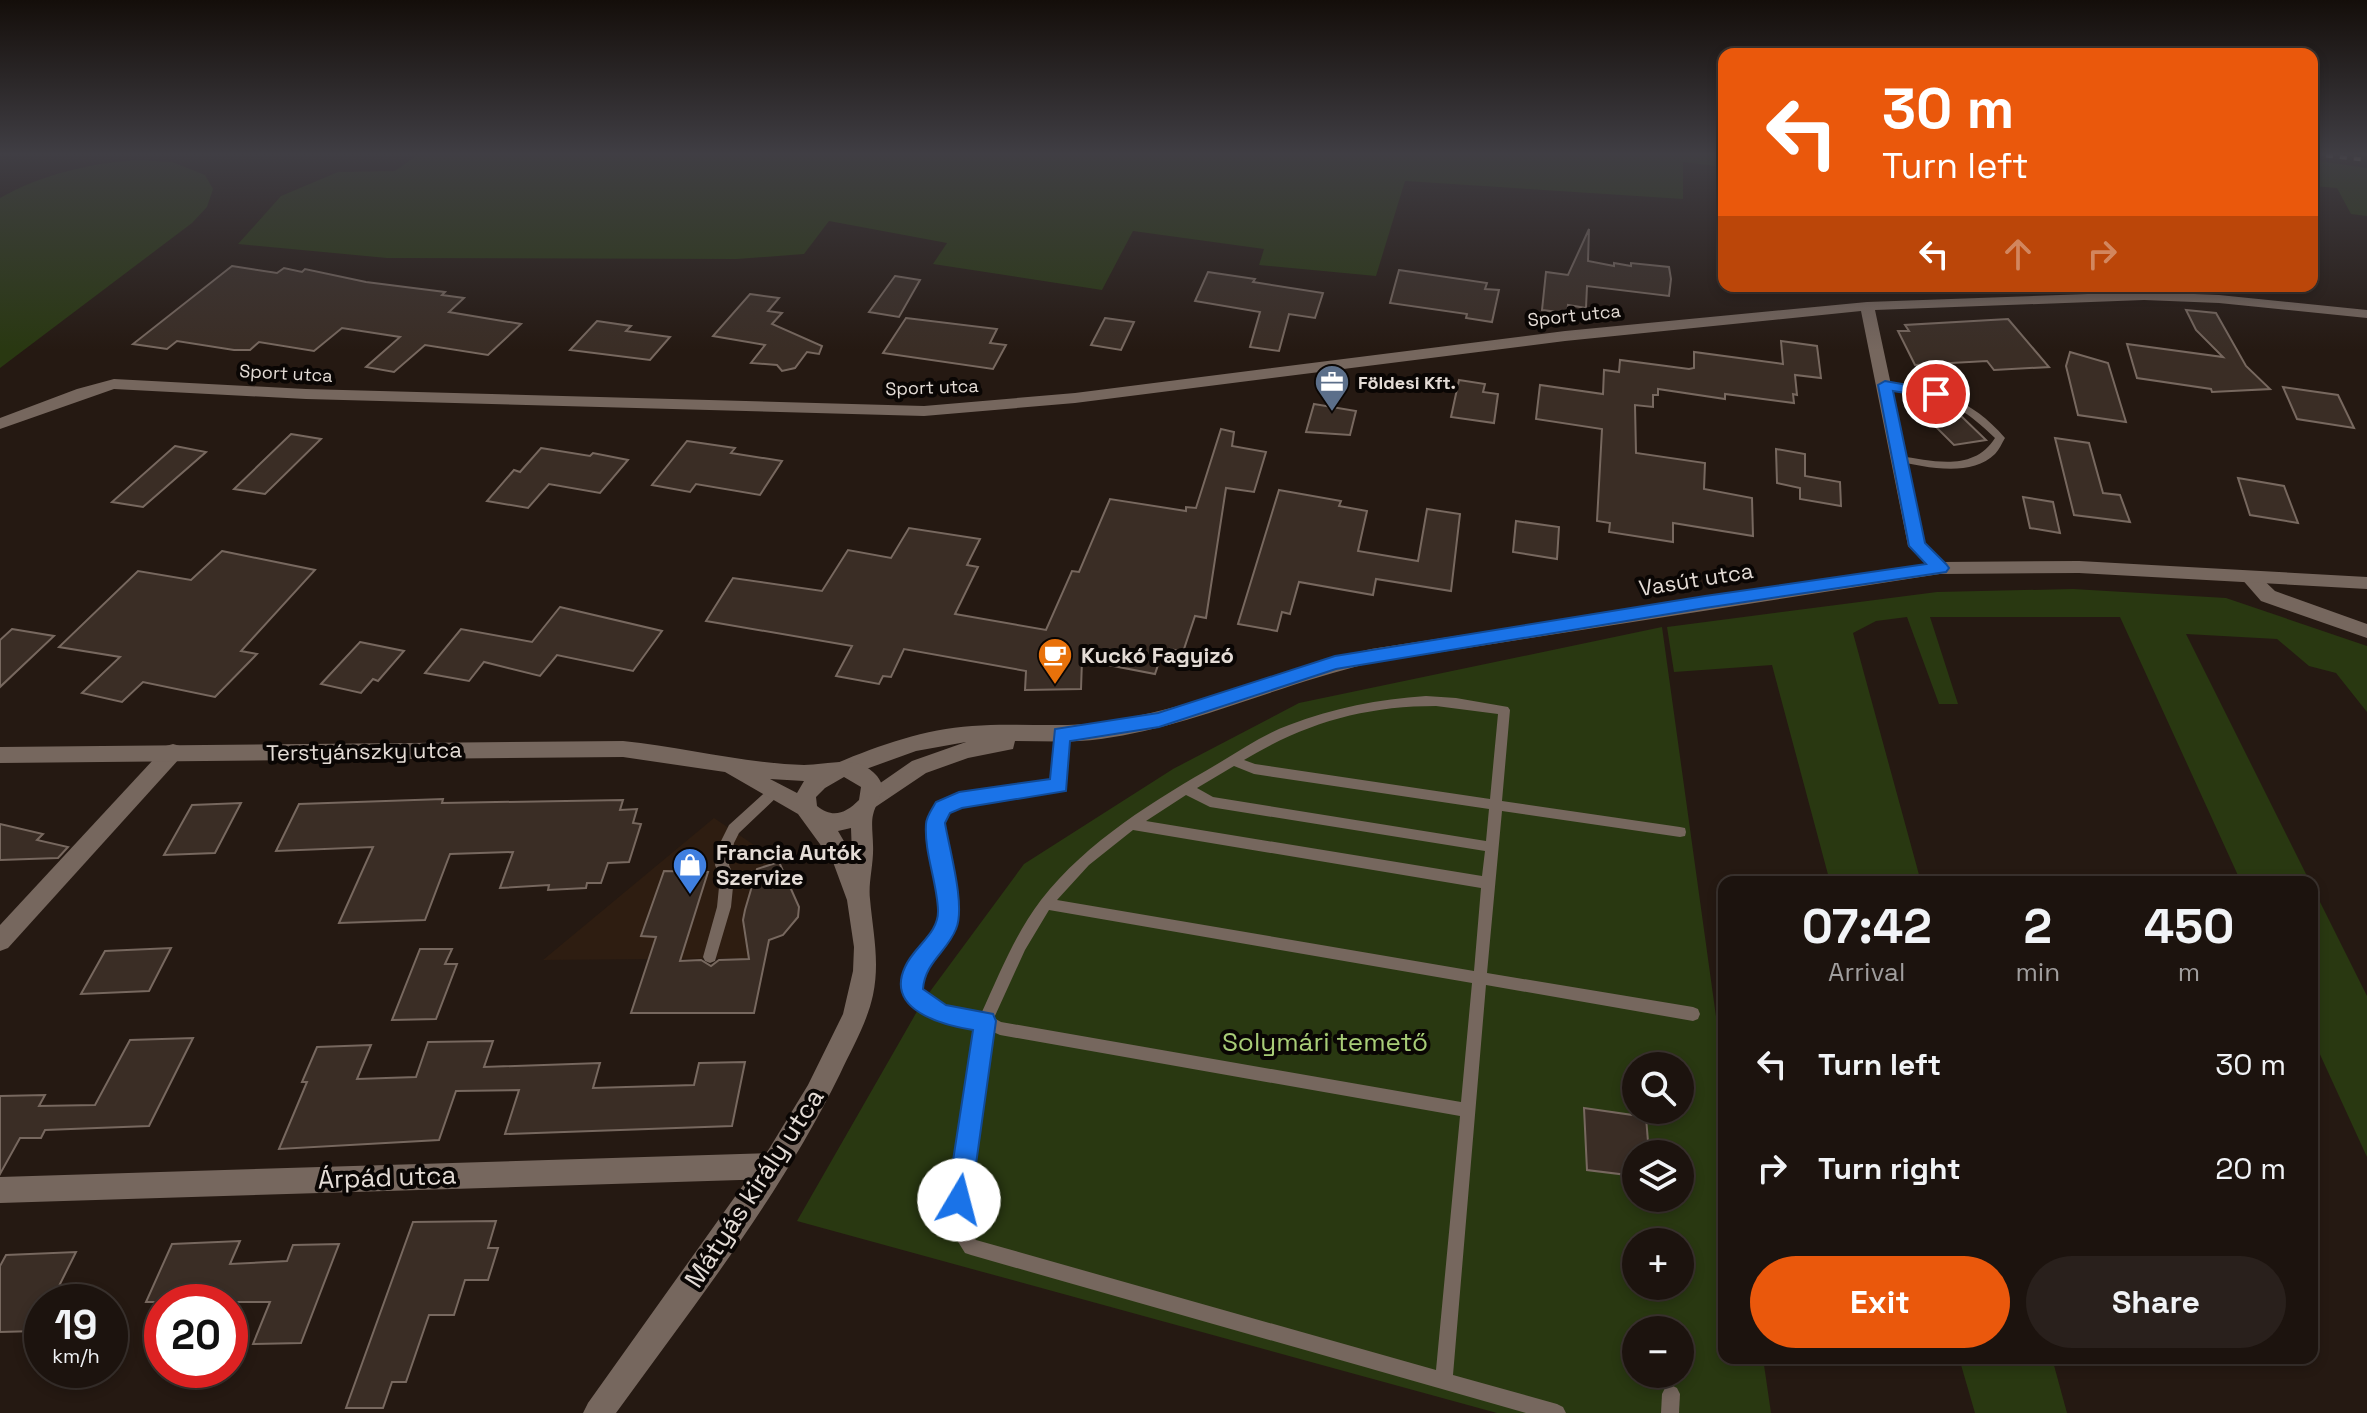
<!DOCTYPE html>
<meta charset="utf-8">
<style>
body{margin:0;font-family:"Space Grotesk",sans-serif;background:#29201c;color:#f1f3f6;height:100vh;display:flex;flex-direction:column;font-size:30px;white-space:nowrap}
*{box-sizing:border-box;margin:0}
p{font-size:26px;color:#a09e9e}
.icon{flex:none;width:44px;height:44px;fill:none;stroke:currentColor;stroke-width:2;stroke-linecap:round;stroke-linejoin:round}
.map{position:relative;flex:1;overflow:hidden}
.drawer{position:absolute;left:1718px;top:876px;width:600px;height:488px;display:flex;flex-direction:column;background:#1c130e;border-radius:16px;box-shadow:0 4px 12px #0003,0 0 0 2px #3a322e}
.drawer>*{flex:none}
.guide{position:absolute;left:1718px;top:48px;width:600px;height:244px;border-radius:16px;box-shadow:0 4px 12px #0003,0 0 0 2px #3a322e;background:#ea580c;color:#fff;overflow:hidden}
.buttons{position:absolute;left:1622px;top:1052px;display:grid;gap:16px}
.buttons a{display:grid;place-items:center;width:72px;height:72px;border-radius:50%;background:#1c130e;box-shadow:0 4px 12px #0003,0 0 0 2px #3a322e;font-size:40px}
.speed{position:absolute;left:24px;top:1284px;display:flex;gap:16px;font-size:40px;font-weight:700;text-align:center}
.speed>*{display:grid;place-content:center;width:104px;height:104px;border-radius:50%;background:#1c130e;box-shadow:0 4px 12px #0003,0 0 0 2px #3a322e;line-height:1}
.speed small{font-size:20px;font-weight:400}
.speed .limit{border:12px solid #d22;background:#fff;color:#111}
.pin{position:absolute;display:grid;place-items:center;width:68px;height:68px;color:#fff;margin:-34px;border:4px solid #fff;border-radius:50%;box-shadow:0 2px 8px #0007}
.me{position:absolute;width:88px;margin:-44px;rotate:8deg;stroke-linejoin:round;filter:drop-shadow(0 0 6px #0008)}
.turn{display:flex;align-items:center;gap:28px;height:168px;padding:0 32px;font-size:36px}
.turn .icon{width:104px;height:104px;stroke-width:2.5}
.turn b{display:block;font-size:56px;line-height:68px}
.lanes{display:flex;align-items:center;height:76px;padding:0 32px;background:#0003;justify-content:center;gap:40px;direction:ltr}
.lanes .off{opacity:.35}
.eta{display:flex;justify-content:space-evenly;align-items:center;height:136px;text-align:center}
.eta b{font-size:48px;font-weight:600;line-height:56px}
.button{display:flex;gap:16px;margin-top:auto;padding:16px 32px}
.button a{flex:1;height:92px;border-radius:48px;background:#ea580c;color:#fff;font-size:32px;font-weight:600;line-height:92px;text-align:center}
.button a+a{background:#29201c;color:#f1f3f6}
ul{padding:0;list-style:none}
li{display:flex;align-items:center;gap:24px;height:104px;padding:0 32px}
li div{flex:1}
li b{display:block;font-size:30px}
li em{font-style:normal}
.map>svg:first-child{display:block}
.built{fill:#2e1d11}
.green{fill:#293811;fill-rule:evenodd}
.building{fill:#3a2d25;stroke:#77685f;stroke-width:2}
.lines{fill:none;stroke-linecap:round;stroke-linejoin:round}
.service{fill:#76675e;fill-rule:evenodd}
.minor{fill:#76675e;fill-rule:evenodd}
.tertiary{fill:#76675e;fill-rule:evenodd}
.secondary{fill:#76675e;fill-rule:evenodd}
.rail{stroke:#c8bfb9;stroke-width:4;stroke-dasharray:7 7;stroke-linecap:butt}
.route{fill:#1a73e8;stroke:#114b97;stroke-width:2}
.labels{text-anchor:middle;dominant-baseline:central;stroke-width:8;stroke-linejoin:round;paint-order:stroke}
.far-street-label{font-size:18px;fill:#e4dcd6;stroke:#0a0604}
.far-poi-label{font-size:18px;font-weight:bold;fill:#e4dcd6;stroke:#0a0604;text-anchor:start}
.street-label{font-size:22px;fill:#e4dcd6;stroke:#0a0604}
.poi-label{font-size:22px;font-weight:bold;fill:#e4dcd6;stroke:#0a0604;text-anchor:start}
.near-park-label{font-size:26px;fill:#a8cd77;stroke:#0a0604}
.near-street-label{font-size:26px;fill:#e4dcd6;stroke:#0a0604}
</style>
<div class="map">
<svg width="2367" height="1413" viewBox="0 0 2367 1413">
<rect width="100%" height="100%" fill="#251912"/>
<path class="built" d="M714 818 779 862 757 869 743 920 744 930 750 934 771 939 765 958 543 960Z"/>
<g class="green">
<path d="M420 153H1724V167L1683 162V199L1405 181 1376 276 1259 265 1264 249 1133 231 1102 290 933 264 947 243 829 221 804 254 737 259 387 258 238 244 281 196 338 172 395 171Z"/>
<path d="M139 160 172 162 205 175 213 189 207 207 192 223 0 368V198C42 174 91 163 139 160Z"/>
<path d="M2312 160 2367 168V216L2351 214 2337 188 2312 186Z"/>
<path d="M2073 589 2226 598 2367 646V712L2336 673 2309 666 2277 639 2186 634 2310 882H2241L2120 617H1930L1958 704H1939L1907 617 1876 621 1853 633 1921 882H1830L1772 665 1674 672 1667 627 1937 592Z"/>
<path d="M1662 627 1724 1074V1358H1763L1771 1413H1497L797 1221 923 1001 1024 864 1173 769 1299 703ZM1636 1066H1680V1110H1636ZM1636 1154H1680V1198H1636ZM1636 1242H1680V1286H1636ZM1636 1330H1680V1374H1636Z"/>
<path d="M2312 886 2367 996V1157L2312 1037Z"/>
<path d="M1959 1358H2052L2067 1413H1975Z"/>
</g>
<g class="building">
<path d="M1589 229 1588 261 1614 266V263L1631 266V263L1669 267 1671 279 1669 296 1587 286 1586 308 1568 305 1567 313 1542 310 1546 272 1568 275Z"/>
<path d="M232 266 277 273 284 268 302 272 305 269 366 282 445 292 442 295 464 298 449 312 521 324 488 355 425 345 394 372 366 367 400 337 342 328 314 351 259 342 250 350H234L177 341 167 349 133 344Z"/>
<path d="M1399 270 1487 283 1485 289 1499 290 1492 322 1466 318 1467 314 1390 303Z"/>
<path d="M1208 272 1255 279 1253 282 1323 293 1315 318 1289 314 1279 351 1250 347 1260 312 1195 301Z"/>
<path d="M895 276 920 280 899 317 869 312Z"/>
<path d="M750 294 779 298 768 311 782 313 772 324 822 346 819 354 807 352 795 368 782 371 777 365 751 363 765 345 713 336Z"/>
<path d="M2186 310 2216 313 2246 366 2270 389 2212 392 2211 389 2137 378 2127 344 2223 357 2196 330Z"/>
<path d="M906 318 997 329 990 343 1006 345 993 369 883 353Z"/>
<path d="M1105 318 1134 322 1121 350 1091 345Z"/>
<path d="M2008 319 2049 367 1994 370 1987 361 1915 365 1898 331H1909L1905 325Z"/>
<path d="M597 321 631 326 626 331 670 337 650 360 570 350Z"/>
<path d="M1781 341 1817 346 1821 378 1795 375 1797 395 1793 394 1794 403 1725 394V399L1658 389V395H1653V407L1635 405 1636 453 1705 463 1704 489 1752 498 1753 536 1673 523V542L1609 532 1610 523 1597 521 1602 429 1536 419 1540 385 1603 394 1604 370 1619 372 1620 360 1689 369 1694 368V352L1783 364Z"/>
<path d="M2070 352 2108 363 2126 422 2078 415 2066 366Z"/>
<path d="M1459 380 1485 384 1483 392 1498 394 1494 423 1451 417Z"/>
<path d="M2283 387 2338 395 2354 428 2297 419Z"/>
<path d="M1314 404 1356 411 1350 435 1306 432Z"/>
<path d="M1959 414 1986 440 1954 445 1928 419Z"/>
<path d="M1221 429 1234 432 1232 446 1266 452 1254 492 1226 488 1206 618 1195 616 1183 652 1170 649 1166 660 1160 659 1155 674 1082 660 1081 689 1025 690 1026 671 904 649 891 677 883 676 879 684 836 676 852 646 706 621 733 578 822 591 848 550 891 558 909 528 980 539 967 565 978 567 955 614 1046 630 1072 571 1079 572 1110 499 1186 511V507L1196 508Z"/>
<path d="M291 434 321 439 265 494 234 489Z"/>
<path d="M2055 438 2089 443 2103 493 2120 495 2130 522 2074 515Z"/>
<path d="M687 441 735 448 731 453 782 461 760 495 696 484 690 492 652 485Z"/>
<path d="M175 446 206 452 143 507 112 502Z"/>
<path d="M541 448 590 456 593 453 628 460 600 493 549 484 528 508 487 501 514 470 520 472Z"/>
<path d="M1776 449 1805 454V476L1840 482 1841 506 1800 499V488L1777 483Z"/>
<path d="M2238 478 2284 486 2298 523 2250 515Z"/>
<path d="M1279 490 1341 501 1339 506 1367 511 1358 551 1418 561 1427 509 1460 514 1451 591 1376 579 1373 595 1299 582 1290 614 1282 612 1277 631 1238 624Z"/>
<path d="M2023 497 2053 502 2060 533 2030 528Z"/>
<path d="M1516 521 1559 527 1557 559 1513 552Z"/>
<path d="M222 551 315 570 241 651 257 654 215 697 143 682 122 702 82 693 120 657 59 647 138 571 191 580Z"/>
<path d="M560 607 662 631 633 671 557 655 540 676 484 662 469 681 425 673 461 629 532 642Z"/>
<path d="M12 629 54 636 0 687V640Z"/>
<path d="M360 642 404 651 378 681 373 679 361 693 321 684Z"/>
<path d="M443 799 442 803 623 800 620 810 637 809 633 823 641 824 629 862 608 863 601 883H587L586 888 548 890 549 885 500 888 513 852 450 854 425 920 339 923 373 847 276 851 299 804Z"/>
<path d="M241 803 215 853 164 855 192 805Z"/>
<path d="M0 824 43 834 37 840 68 847 58 858 0 860Z"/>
<path d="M779 862 799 907 798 917 783 935 769 940 754 1013H631L656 937 641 936 664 871 708 872 680 961 701 960 711 966 719 960 749 959 743 920 745 910 757 869Z"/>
<path d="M171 948 149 991 81 994 105 951Z"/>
<path d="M420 949H452L445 964H457L436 1019 392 1020Z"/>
<path d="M193 1038 149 1126 45 1130 41 1138H20L0 1174V1096L45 1095 39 1106 95 1105 130 1040Z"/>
<path d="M493 1041 484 1067 600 1063 593 1088 694 1085 699 1063 745 1062 732 1126 505 1134 519 1090 456 1091 439 1140 279 1149 307 1082H302L317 1047 371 1045 357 1079 416 1077 428 1042Z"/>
<path d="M1584 1108 1646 1117 1649 1154H1636V1176L1587 1170Z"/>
<path d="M496 1221 488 1248H498L488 1280H465L454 1315H429L406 1382H392L383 1408H346L413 1222Z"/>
<path d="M240 1241 230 1264 287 1261 293 1245 339 1244 301 1343 253 1344 270 1302H146L172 1244Z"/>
<path d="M76 1252 51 1302H42V1319L36 1331 0 1332V1266L6 1255Z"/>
</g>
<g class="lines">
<g class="service">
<path d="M1885 382C1935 389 1971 398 2005 438 2002 443 1999 450 1995 454 1971 478 1925 467 1896 461V457L1900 456C1933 461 1974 472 1995 438 1953 397 1936 398 1882 387V383Z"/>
<path d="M1426 696 1456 698 1508 707 1510 710 1502 801 1680 827 1685 828 1686 832 1685 836 1680 837 1502 811 1487 973 1693 1007 1698 1009 1700 1014 1698 1019 1693 1021 1486 985 1453 1375 1557 1404 1563 1407 1566 1413H1526L971 1255 965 1253 947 1224 977 1027C950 1023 919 1020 905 993L909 966 940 925 941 909 929 823 937 804 959 795 1053 781 1055 735 1057 732H1065L1067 735 1065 785 1063 789 961 805 947 812 941 823 955 909 954 927 921 972 919 991 944 1009 981 1014C999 975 1015 934 1041 900 1088 840 1154 801 1219 763 1242 749 1264 734 1289 725 1333 708 1379 699 1426 696ZM1436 706 1498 714 1490 799 1255 764 1244 760C1305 723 1365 706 1436 706ZM1234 766 1254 774 1489 809 1486 841 1213 797 1197 788ZM1186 795 1210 807 1485 851 1482 876 1146 821ZM1133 830 1481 888 1474 971 1057 900 1089 865ZM1049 910 1472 983 1461 1102 1001 1022 994 1018 1025 950ZM991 1031 1000 1035 1460 1116 1436 1370 976 1240 963 1222Z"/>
<path d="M775 786 779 787 781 791 779 795 739 833 734 843 729 865 734 877 731 907 715 961 710 963 705 961 703 957 717 907 720 877 715 865 720 843 729 825 771 787Z"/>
<path d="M1671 1385 1677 1388 1680 1394 1679 1413H1661L1662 1394 1665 1388Z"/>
</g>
<g class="minor">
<path d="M2144 292 2219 295 2367 310V318L2219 303 2144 300 1875 310 1925 544 1949 568 1940 574 1934 572 1908 546 1861 311 1565 341 1075 403 924 416 306 399 114 389 0 429V418L77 389 114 379 306 389 924 406 1075 393 1565 331 1867 302Z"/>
<path d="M2249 571 2255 572 2275 591 2367 624V638L2261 601 2240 577Z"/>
<path d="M173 744 180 746 183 752 180 758 8 948 0 951V925L166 746Z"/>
<path d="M774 1153 783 1157 787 1166 783 1175 774 1179 0 1203V1177Z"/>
</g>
<path class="tertiary" d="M2079 561 2367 577V589L2079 573 1940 574 1371 663C1280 684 1193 726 1101 739 1072 743 1044 741 1015 741L1013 749 968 758 926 773 871 810 863 807 860 801 863 795 912 761 966 742 916 751 844 777 837 775 834 769 837 763C880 745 925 729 972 726 1018 722 1065 729 1112 721 1201 706 1283 668 1371 649L1940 562Z"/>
<path class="secondary" d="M623 741C683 747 743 763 804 765 826 765 854 755 873 772 891 788 877 798 873 815 871 823 873 836 873 845 874 863 868 883 870 899 873 933 880 961 873 995 867 1023 852 1048 840 1074 781 1195 695 1304 616 1413H583L588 1403 769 1149 808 1085 843 1014 853 971 854 947 847 900 833 862 798 814 725 772 623 757 0 763V747ZM844 777 861 787 859 800C846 813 833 819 817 806L816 797 825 788ZM770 779 804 781 797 793ZM851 828 852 855 838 831Z"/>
<path class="rail" d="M2312 154 2367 160"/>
</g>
<linearGradient id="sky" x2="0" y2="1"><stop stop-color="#140e0a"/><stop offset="0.44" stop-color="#403e44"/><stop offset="1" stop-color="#403e44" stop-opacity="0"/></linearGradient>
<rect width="2367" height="350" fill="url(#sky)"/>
<path class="route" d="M1885 381 1936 390 1943 394 1936 398 1893 391 1925 543 1946 564 1949 568 1946 572 1705 608 1336 669 1159 727 1070 741 1066 791 962 808 950 813 945 823C949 848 966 906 956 929 947 952 925 962 923 989L946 1005 993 1014 996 1021 971 1200 967 1208 959 1212 950 1208 947 1200 973 1030C942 1025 885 1010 905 967 914 946 939 934 938 910 937 882 924 852 926 824 926 817 932 809 936 802L959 792 1050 779 1055 729 1158 713 1335 656 1705 596 1926 564 1909 546 1878 385Z"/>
<defs>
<symbol id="office-pin" viewBox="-11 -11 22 30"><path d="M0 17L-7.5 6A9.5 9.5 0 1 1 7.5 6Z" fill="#5c6f8a" stroke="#0a0604"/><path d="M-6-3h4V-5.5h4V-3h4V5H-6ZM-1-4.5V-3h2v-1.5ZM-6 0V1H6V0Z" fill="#fff"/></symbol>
<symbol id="cafe-pin" viewBox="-11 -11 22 30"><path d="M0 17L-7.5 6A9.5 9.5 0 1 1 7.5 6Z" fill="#e8710a" stroke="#0a0604"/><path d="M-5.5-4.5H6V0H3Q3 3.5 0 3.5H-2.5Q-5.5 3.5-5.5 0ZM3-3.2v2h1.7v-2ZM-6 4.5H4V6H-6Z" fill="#fff"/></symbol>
<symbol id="shop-pin" viewBox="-11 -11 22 30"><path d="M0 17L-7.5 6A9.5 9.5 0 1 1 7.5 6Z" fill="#3f7fe0" stroke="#0a0604"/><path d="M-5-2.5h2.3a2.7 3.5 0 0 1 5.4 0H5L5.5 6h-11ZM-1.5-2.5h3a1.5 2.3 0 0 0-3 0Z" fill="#fff"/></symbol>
</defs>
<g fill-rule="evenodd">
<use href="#office-pin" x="1312" y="362" width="40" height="54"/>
<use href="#cafe-pin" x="1035" y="635" width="40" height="54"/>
<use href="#shop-pin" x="670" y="845" width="40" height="54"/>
</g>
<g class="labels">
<g class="far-street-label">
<text transform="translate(1574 315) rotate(-6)">Sport utca</text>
<text transform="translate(286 373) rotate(3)">Sport utca</text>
<text transform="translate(932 387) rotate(-2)">Sport utca</text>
</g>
<g class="far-poi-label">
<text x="1358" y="382">Földesi Kft.</text>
</g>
<g class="street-label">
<text transform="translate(1696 579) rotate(-9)">Vasút utca</text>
<text transform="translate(364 751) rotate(-1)">Terstyánszky utca</text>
</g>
<g class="poi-label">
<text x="1081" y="655">Kuckó Fagyizó</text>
<text x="716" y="852">Francia Autók<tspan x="716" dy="25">Szervize</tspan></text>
</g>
<g class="near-park-label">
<text x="1325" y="1042">Solymári temető</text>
</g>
<g class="near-street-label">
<text transform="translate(387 1177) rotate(-2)">Árpád utca</text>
<text transform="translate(754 1188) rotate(-57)">Mátyás király utca</text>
</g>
</g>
</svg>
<div class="buttons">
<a><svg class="icon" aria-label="search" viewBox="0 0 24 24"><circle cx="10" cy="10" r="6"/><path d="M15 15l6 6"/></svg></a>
<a><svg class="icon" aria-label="layers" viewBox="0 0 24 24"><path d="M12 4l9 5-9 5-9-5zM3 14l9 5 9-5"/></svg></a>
<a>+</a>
<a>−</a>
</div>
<div class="speed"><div>19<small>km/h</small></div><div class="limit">20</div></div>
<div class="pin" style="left:1936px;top:394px;background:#d93025"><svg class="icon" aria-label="arrive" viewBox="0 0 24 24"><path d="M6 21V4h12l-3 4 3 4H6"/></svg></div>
<svg class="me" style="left:959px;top:1200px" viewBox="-20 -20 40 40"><circle r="19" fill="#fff"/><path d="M0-13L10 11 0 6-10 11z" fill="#1a73e8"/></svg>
<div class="guide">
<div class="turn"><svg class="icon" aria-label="left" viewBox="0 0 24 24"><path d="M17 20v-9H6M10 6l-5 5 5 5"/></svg><div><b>30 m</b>Turn left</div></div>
<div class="lanes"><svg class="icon" aria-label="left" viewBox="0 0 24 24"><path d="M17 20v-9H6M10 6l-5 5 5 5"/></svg><svg class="icon off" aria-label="ahead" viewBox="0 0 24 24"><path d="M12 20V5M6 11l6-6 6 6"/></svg><svg class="icon off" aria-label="right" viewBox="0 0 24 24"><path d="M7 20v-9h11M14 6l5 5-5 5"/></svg></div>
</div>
<section class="drawer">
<div class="eta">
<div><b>07:42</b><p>Arrival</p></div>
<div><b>2</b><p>min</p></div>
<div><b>450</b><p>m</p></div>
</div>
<ul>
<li><svg class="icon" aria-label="left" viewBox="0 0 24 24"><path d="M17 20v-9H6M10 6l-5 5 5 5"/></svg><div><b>Turn left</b></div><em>30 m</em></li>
<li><svg class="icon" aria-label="right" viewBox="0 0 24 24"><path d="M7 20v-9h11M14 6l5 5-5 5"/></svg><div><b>Turn right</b></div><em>20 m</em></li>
</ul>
<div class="button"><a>Exit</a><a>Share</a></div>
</section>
</div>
